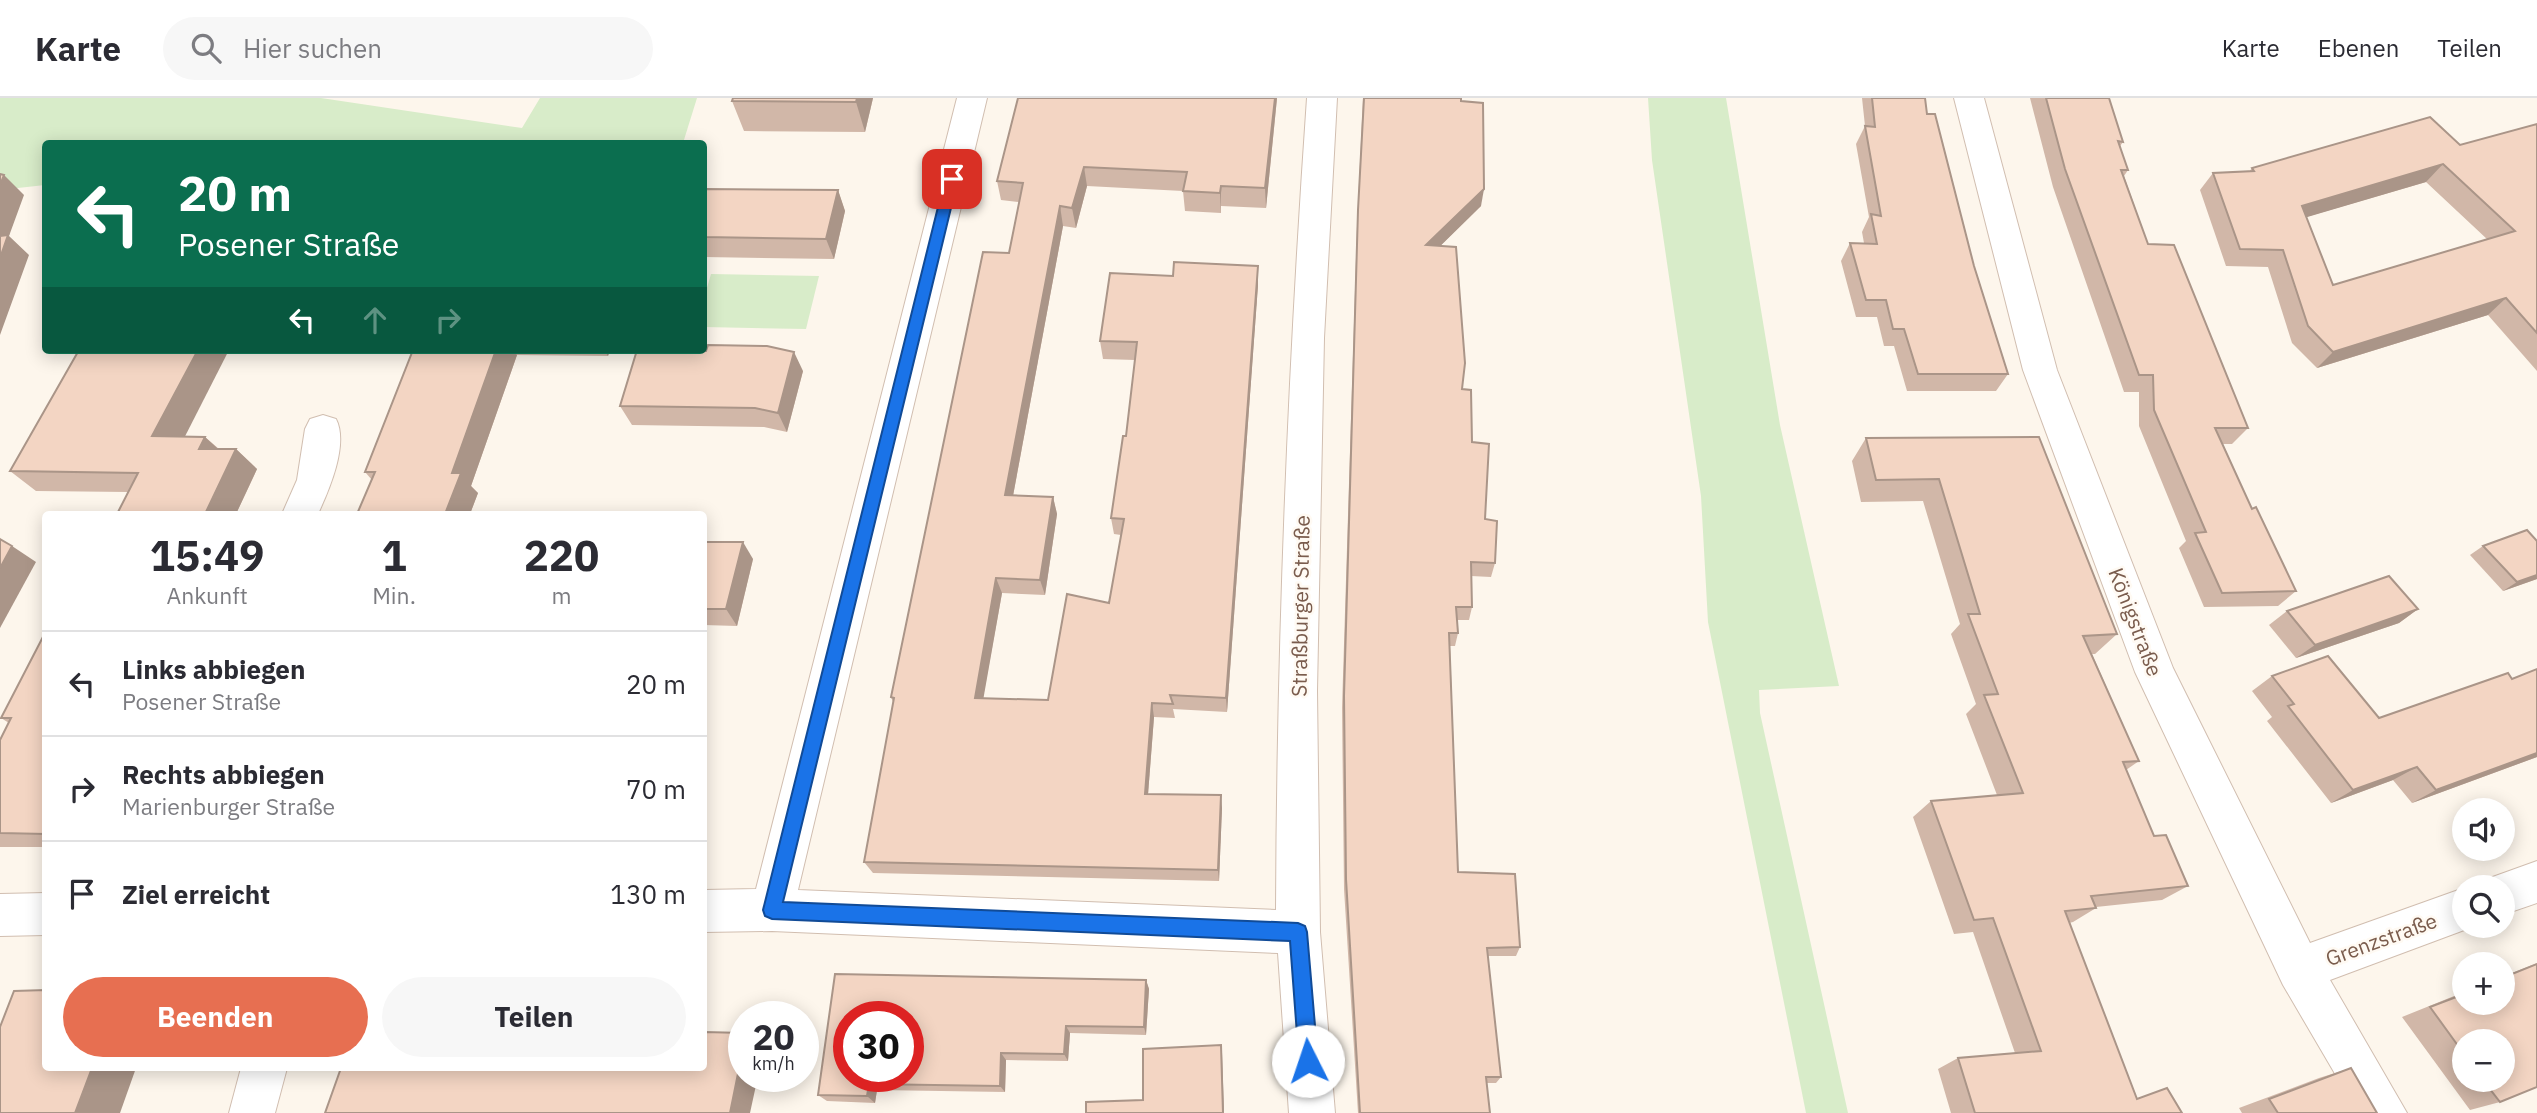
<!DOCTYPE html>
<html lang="de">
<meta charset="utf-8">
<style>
body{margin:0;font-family:"IBM Plex Sans",sans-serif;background:#f7f7f7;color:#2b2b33;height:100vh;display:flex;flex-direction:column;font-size:26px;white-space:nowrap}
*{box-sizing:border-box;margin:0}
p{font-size:23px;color:#7c7c81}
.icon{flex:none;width:38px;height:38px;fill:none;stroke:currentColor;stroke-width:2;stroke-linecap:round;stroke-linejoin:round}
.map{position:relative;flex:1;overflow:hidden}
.drawer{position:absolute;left:42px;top:413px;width:665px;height:560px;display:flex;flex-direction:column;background:#fff;border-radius:7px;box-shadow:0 4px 18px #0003}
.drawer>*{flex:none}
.hud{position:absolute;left:42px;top:42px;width:665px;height:214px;border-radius:7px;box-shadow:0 4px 18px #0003;background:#0b6e4f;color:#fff;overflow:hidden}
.fabs{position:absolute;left:2452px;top:700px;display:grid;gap:14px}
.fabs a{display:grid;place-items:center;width:63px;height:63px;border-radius:50%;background:#fff;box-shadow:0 4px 18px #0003;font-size:35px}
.speed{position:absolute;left:728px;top:903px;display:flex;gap:14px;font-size:35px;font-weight:700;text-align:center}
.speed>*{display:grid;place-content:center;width:91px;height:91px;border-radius:50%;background:#fff;box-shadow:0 4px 18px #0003;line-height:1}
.speed small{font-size:18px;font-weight:400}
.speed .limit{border:10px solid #d22;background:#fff;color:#111}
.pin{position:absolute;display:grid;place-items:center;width:60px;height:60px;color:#fff;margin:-30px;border-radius:14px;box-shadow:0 4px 10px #0006}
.me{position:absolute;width:77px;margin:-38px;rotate:356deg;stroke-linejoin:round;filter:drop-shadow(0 0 5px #0008)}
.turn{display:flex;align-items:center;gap:24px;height:147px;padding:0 21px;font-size:32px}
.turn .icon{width:91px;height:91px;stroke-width:2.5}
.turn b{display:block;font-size:49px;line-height:60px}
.lanes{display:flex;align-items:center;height:66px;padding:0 21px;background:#0003;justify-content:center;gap:35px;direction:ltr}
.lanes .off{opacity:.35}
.eta{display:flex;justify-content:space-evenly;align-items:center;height:119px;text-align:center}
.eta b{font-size:42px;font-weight:800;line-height:49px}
.primary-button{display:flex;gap:14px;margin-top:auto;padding:14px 21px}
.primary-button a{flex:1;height:80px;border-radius:42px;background:#e76f51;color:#fff;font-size:28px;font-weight:800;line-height:80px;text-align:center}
.primary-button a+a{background:#f7f7f7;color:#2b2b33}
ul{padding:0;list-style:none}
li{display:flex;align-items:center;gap:21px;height:105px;padding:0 21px;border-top:2px solid #e1e1e2}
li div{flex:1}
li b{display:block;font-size:26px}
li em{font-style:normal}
header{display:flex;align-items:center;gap:42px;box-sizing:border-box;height:98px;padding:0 35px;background:#fff;border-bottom:2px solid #e1e1e2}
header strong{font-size:33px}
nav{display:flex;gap:38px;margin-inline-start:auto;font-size:24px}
.search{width:490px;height:63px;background:#f7f7f7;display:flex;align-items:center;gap:18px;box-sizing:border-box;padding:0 24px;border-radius:38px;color:#7c7c81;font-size:26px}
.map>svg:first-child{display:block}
.green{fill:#d8ecc9}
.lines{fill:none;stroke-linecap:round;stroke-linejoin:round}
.street-casing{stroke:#d1beb0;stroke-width:2}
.street{fill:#fff;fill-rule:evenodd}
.wall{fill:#d1b7a8;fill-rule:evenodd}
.shaded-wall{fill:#aa9588}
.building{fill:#f3d5c3;stroke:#aa9588;stroke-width:2;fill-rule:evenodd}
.route{fill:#1a73e8;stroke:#114b97;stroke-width:2}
.labels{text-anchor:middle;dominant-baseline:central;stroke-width:5;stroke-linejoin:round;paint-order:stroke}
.street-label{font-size:21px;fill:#7a5c4d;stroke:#fffaf3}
</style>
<header>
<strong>Karte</strong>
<div class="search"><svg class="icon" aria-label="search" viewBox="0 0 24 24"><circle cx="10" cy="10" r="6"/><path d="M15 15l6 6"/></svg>Hier suchen</div>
<nav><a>Karte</a><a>Ebenen</a><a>Teilen</a></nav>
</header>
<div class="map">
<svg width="2537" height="1015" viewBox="0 0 2537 1015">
<rect width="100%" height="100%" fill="#fdf6ec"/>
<g class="green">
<path d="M0 0H321L522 30 540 0H697L683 45 46 46 45 87 0 92Z"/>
<path d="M1648 0H1726L1780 327 1839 588 1759 592 1760 615 1848 1015H1806L1708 524 1701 398 1652 62Z"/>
<path d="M711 176 819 178 806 231 704 229V200Z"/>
</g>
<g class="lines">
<defs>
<g id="street">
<path d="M957 0H987L798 792 1276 812C1277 540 1288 271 1307 0H1337L1324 240 1317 593 1320 834 1335 1015H1289L1278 855 772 833 704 834V792L756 791Z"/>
<path d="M1954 0H1984L2057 272 2173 570 2310 845 2464 790V828H2475L2330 882 2407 1015H2358L2283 887 2135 574 2023 272Z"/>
<path d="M323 317 336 321C349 346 329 392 318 416H282L297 382 305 331 310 321Z"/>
<path d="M2537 763V805L2502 817V789H2483L2487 781Z"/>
<path d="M46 795V837L0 838V796Z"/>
<path d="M241 970H287L275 1015H229Z"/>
</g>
</defs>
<use href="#street" class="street-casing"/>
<use href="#street" class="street"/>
</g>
<g class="wall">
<path d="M873 0 865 34 744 33 732 3Z"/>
<path d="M1018 0H1277L1266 110 1221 108V115L1185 113 1183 93 1087 88 1076 130 1063 128 1013 398 1053 399 1057 416 1045 497 1002 495 983 600 1048 602 1109 505 1121 437 1114 436 1111 420 1126 338 1135 262 1103 261 1100 243 1258 187 1227 614 1173 611 1175 620 1154 619 1148 697 1222 710 1219 783 873 775 864 764 893 604 891 599 1009 155 1019 104 1001 102 997 83Z"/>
<path d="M1363 0 1461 3 1481 108 1440 148 1462 291 1485 421 1495 465 1491 479 1471 478 1472 509 1469 522H1457L1458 535 1455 548H1450L1458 774 1520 849 1516 858H1488L1501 979 1496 985H1487L1490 1015H1358L1344 791 1342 610 1357 128Z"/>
<path d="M1862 0H1925L1927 16 2008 276 1996 293H1907L1894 248H1884L1877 219H1856L1841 163 1850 145H1864L1862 134 1869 119 1856 46 1865 28Z"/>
<path d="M2030 0H2109L2123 44 2120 48 2128 72 2124 78 2148 146 2248 330 2232 346H2223L2252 411 2296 493 2278 508 2204 509 2179 450 2186 443 2139 328V294H2124L2053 89Z"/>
<path d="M2537 26V273L2488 217 2317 270 2292 245 2268 169 2226 168 2200 92 2213 75 2249 74 2252 70 2460 47ZM2426 84 2488 142 2333 187 2306 119Z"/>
<path d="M704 91 838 92 845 113 834 161 704 159Z"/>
<path d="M377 252H610L608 258 517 257 471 388 478 395 470 416H357L372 382 365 374 412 256 379 255Z"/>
<path d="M803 273 787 334 764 329 632 327 620 308Z"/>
<path d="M185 339H205L219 351H236L257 371 236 416H117L128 394 36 393 10 373Z"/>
<path d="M2039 339 2117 536 2095 556H2092L2139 663 2126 672 2154 738 2188 788 2162 802 2096 809V810L2073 824 2069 825 2137 1001 2182 1015H1951L1938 971 1958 960 2015 955 1973 834 1954 836 1913 719 1931 703 1997 697 1966 616 1976 606 1951 536 1960 526 1923 403 1861 404 1852 363 1866 340Z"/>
<path d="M704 444 753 461 737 528 704 527Z"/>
<path d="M2483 448 2537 481 2503 493 2470 457Z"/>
<path d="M2418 511 2399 525 2296 560 2269 527 2287 513Z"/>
<path d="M46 533V749H0V642L9 625 1 620Z"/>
<path d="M2272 578 2379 620 2537 659 2412 705 2393 682 2331 705 2267 623 2272 619 2252 593Z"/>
<path d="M2537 865V989L2500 1004 2470 1012 2402 919 2464 894V905H2502V879ZM2464 943 2502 982H2464Z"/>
<path d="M1146 882 1149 891 1146 937 1070 935 1068 963 1006 962 1005 994 877 992 875 1005 827 1003 818 997Z"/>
<path d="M2351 970 2377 1015H2242L2239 1010 2319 980Z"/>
</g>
<g class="shaded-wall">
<path d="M857 0H873L865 34 856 4Z"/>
<path d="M1275 0H1277L1266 110 1265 90Z"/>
<path d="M2443 66 2426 84 2287 125 2302 108Z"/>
<path d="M1084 69 1087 88 1076 130 1072 110Z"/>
<path d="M4 77 24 97 9 138 29 157 0 237V87Z"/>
<path d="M1221 88V115L1220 95Z"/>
<path d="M1484 91 1481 108 1424 164 1426 147Z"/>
<path d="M838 92 845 113 834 161 826 141Z"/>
<path d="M1060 108 1063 128 1010 414 1005 397Z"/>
<path d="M1258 168V187L1227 614 1226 600Z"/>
<path d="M2506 200 2488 217 2317 270 2333 254Z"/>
<path d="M198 252H229L175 358 152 338Z"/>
<path d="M496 252H513L517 257 471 388 478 395 470 416H445L452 375Z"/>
<path d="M604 252H610L608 258Z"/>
<path d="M794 254 803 273 787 334 778 315Z"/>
<path d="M205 339 227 359 199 351Z"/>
<path d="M236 351 257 371 236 416H205Z"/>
<path d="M1053 399 1057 416 1045 497 1040 482Z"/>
<path d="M743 444 753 461 737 528 726 511Z"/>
<path d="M12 448 36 464 0 530V470Z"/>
<path d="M2537 477V481L2503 493 2517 484Z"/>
<path d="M996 480 1002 495 981 614 975 600Z"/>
<path d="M2418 511 2399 525 2296 560 2315 547Z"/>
<path d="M1152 605 1154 619 1147 709 1145 696Z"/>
<path d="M2537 655V659L2412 705 2436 692Z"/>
<path d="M2417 669 2393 682 2331 705 2353 692Z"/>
<path d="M1221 697 1222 710 1219 783 1218 772Z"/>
<path d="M1146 882 1149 891 1146 937 1144 929Z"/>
<path d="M1066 928 1070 935 1068 963 1064 956Z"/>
<path d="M744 946V978H758L750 1015H730Z"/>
<path d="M1221 947 1222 955 1224 1015H1223Z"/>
<path d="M1001 955 1006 962 1005 994 1000 988Z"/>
<path d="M92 970H136L120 1015H75Z"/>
<path d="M869 986 877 992 875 1005 867 998Z"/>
</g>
<g class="building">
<path d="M733 0H857L856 4 732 3Z"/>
<path d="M1018 0H1275L1265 90 1221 88 1220 95 1183 93 1187 74 1084 69 1072 110 1060 108 1005 397 1053 399 1040 482 996 480 975 600 1048 602 1067 496 1109 505 1124 421 1111 420 1123 338H1126L1137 244 1100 243 1110 175 1173 178 1174 164 1258 168 1226 600 1170 597 1173 606 1152 605 1145 696 1221 697 1218 772 864 764 894 600 891 599 983 154 1009 155 1023 85 997 83Z"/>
<path d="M1364 0H1461V3L1483 5 1484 91 1426 147 1456 149 1465 265 1462 291 1471 292 1472 344 1489 346 1485 421 1497 423 1495 465 1471 464 1472 509H1456L1458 535H1449L1458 774 1515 776 1520 849 1487 850 1501 979H1486L1490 1015H1360L1346 781 1344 598 1358 112Z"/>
<path d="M1872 0H1925L1927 16H1935L1974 168 2008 276H1918L1904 231H1893L1886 202H1866L1850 145 1877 146 1871 116 1881 118 1865 28 1875 29Z"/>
<path d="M2046 0H2109L2123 44 2118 43 2128 72H2121L2148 146 2174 147 2248 330H2215L2252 411 2256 409 2296 493 2222 495 2195 435 2206 434 2154 312 2153 277H2139L2065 71Z"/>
<path d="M2430 19 2460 47 2537 26V235L2506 200 2333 254 2308 228 2283 152 2240 151 2213 75 2254 73 2252 70ZM2443 66 2515 133 2333 187 2302 108Z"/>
<path d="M0 76 4 77 0 87Z"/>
<path d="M704 91 838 92 826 141 704 139Z"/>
<path d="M8 137 0 160V138Z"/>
<path d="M708 247 767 248 794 254 778 315 755 310 620 308 637 252 706 253Z"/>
<path d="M79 252H198L152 338 205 339 199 351H236L205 416H117L138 375 10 373Z"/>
<path d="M413 252H496L452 375H461L445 416H357L375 374H365Z"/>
<path d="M2039 339 2117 536 2083 538 2139 663 2123 664 2154 738 2166 737 2188 788 2091 798 2096 810 2065 813 2137 1001 2167 990 2182 1015H1975L1958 960 2041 953 1993 820 1974 822 1931 703 2023 695 1984 597 1998 596 1968 516H1980L1939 381 1876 382 1866 340Z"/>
<path d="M2527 432 2537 443V477L2517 484 2483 448Z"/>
<path d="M0 441 12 448 0 470Z"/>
<path d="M704 444H743L726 511H704Z"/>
<path d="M2389 478 2418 511 2315 547 2287 513Z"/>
<path d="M46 533V736L0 735V642L11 620H1Z"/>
<path d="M2328 558 2379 620 2508 575 2512 581 2537 571V655L2436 692 2417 669 2353 692 2288 608 2294 606 2272 578Z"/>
<path d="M2537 866V989L2500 1004 2483 982H2502V943H2464V956L2430 909 2464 896V905H2502V880Z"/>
<path d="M835 876 1146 882 1144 929 1066 928 1064 956 1001 955 1000 988 869 986 867 998 818 997ZM849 919H908V978H849Z"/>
<path d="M46 892V970H92L75 1015H0V929L14 893Z"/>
<path d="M704 934 744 935V946L730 1015H325L341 970H704Z"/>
<path d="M1221 947 1223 1015H1086V1004L1143 1002V951Z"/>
<path d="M2351 970 2377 1015H2278L2269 1001Z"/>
</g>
<path class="route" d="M952 77 958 81 783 804 1298 825 1305 828 1307 834 1318 963 1315 970 1308 973 1302 970 1299 963 1290 843 772 821 765 818 763 812 945 81Z"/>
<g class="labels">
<g class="street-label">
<text transform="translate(1300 508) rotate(-89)">Straßburger Straße</text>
<text transform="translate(2136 524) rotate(69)">Königstraße</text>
<text transform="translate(2381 841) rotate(-20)">Grenzstraße</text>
</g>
</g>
</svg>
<div class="fabs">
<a><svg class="icon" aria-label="sound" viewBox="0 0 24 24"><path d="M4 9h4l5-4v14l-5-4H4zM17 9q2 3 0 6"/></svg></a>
<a><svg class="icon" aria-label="search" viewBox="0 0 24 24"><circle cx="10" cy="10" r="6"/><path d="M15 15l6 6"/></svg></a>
<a>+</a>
<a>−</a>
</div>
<div class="speed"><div>20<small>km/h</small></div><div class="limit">30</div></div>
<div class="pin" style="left:952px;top:81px;background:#d93025"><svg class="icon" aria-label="arrive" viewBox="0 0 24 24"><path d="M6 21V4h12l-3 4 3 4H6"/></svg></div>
<svg class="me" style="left:1308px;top:963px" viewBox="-20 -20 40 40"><circle r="19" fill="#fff"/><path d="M0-13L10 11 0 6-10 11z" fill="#1a73e8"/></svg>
<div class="hud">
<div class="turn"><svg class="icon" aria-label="left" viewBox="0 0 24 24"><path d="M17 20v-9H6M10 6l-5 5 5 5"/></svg><div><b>20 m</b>Posener Straße</div></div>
<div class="lanes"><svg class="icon" aria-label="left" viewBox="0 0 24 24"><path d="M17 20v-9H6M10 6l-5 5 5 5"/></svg><svg class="icon off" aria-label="ahead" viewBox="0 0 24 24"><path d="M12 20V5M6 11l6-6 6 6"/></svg><svg class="icon off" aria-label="right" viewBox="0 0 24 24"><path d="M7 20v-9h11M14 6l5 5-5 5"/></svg></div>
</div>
<section class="drawer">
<div class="eta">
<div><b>15:49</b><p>Ankunft</p></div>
<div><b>1</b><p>Min.</p></div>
<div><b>220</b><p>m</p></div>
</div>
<ul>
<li><svg class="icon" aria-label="left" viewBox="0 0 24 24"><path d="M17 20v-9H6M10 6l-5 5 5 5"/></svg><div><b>Links abbiegen</b><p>Posener Straße</p></div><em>20 m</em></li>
<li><svg class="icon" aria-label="right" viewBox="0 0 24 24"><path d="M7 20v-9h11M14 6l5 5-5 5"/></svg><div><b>Rechts abbiegen</b><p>Marienburger Straße</p></div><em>70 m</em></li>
<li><svg class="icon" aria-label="arrive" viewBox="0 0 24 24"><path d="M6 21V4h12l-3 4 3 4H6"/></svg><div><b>Ziel erreicht</b></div><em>130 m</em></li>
</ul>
<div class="primary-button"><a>Beenden</a><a>Teilen</a></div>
</section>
</div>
